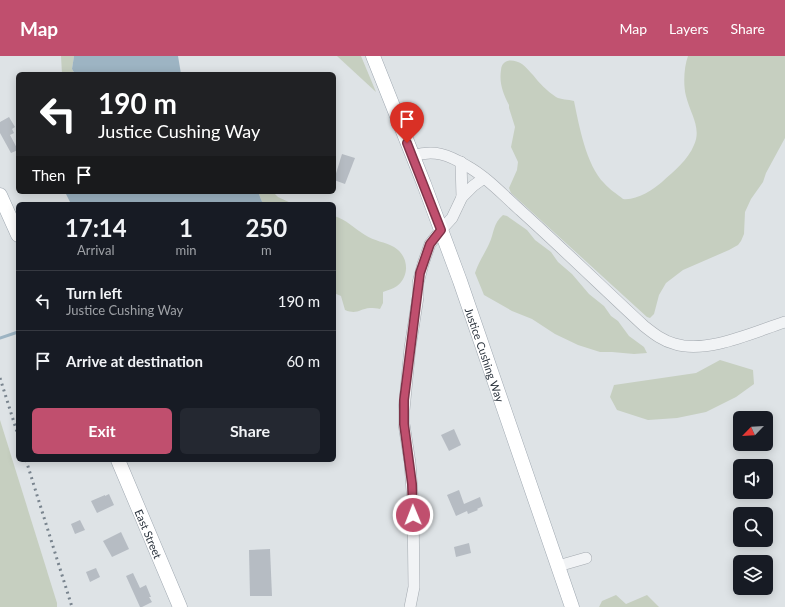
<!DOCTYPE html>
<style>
body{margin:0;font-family:Lato,sans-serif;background:#242831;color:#f1f3f6;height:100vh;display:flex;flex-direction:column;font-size:15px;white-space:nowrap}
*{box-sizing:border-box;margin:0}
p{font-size:13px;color:#9ea1a6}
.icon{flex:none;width:22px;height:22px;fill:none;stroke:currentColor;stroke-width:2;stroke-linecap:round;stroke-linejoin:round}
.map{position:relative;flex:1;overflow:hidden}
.side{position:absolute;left:16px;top:146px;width:320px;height:260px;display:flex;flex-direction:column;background:#171b24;border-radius:6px;box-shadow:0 2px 10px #0003}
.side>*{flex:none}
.banner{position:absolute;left:16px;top:16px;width:320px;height:122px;border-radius:6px;box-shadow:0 2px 10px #0003;background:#202124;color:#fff;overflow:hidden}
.needle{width:26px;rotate:245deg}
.fabs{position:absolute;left:733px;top:355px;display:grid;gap:8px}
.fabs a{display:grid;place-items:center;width:40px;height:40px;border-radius:6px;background:#171b24;box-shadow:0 2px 10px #0003;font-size:20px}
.pin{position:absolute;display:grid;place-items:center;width:34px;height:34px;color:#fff;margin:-41px -17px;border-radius:50% 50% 50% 0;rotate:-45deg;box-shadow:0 0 4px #0007}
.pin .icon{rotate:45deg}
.me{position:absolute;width:44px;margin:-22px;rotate:359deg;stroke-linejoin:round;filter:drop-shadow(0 0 3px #0008)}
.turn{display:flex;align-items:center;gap:14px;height:84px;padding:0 16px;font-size:18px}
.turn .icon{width:52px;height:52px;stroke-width:2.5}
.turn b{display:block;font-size:28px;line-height:34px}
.then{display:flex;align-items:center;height:38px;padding:0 16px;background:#0003;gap:8px;font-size:15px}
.eta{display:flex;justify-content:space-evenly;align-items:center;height:68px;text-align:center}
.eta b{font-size:24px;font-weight:700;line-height:28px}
.action{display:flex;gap:8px;margin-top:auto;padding:8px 16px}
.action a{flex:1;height:46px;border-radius:6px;background:#c04f6e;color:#fff;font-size:16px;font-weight:700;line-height:46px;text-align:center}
.action a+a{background:#242831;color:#f1f3f6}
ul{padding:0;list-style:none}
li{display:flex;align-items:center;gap:12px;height:60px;padding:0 16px;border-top:1px solid #363941}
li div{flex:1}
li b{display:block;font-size:15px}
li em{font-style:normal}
header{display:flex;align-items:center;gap:24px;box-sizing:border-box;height:56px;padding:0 20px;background:#c04f6e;color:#fff}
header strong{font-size:19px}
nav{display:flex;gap:22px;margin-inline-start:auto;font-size:14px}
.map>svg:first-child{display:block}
.green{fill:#c6cfc0}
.water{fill:#9db4c3}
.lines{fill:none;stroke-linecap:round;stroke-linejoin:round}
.stream{stroke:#9db4c3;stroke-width:3}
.building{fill:#b6bcc3}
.minor-casing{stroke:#a4aab0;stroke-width:12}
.major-casing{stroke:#9fa8b1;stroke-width:15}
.minor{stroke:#f1f3f5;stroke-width:11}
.major{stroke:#fff;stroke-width:14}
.rail{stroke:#79848e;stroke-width:3;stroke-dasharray:2 4;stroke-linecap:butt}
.route-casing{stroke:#7d3348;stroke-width:10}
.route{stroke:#c04f6e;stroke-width:7}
.labels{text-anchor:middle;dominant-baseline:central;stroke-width:3.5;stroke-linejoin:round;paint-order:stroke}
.street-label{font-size:11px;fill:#29323c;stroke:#eef1f4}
</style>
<header>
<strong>Map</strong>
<nav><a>Map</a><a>Layers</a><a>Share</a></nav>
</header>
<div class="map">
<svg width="785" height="551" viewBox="0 0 785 551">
<rect width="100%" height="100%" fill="#dee3e6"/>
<g class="green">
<path d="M61 0H74L72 13 75 18H62Z"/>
<path d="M337 0H361L376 36Z"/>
<path d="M688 0H785V82L766 117 763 126 751 143 745 156 744 178 741 185 738 189 729 194 683 214 666 227 659 239 654 258 650 262 647 261 511 137 509 132 517 114 518 106 511 91 515 71 509 52V49C503 37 499 27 501 14 502 2 514 3 522 8 526 11 530 16 533 19 539 27 547 35 556 41 561 44 568 43 574 45 579 69 586 109 604 127 609 133 617 138 623 143 635 145 653 134 662 126 674 115 688 104 694 89 702 72 690 57 686 40 683 28 684 11 688 0Z"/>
<path d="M258 136H273L278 141 293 148H263Z"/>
<path d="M503 159 507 160 527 174 535 184 551 196 558 206 572 218 589 238 604 250 611 260 618 265 629 280 644 291 647 297 634 298 612 296H600L578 289 555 278 532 263 512 255 484 239 475 217C479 205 484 199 489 188 494 178 493 167 503 159Z"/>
<path d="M334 160C346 163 355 173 365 179 374 185 385 186 394 191 409 200 410 220 397 230 393 233 387 234 383 236V247L380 253C377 252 374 252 370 252 359 253 357 259 345 254L341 240 334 237Z"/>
<path d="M720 304 753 314 754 328 736 341 706 356 677 362 648 364 617 354 610 341 614 329 696 317Z"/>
<path d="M0 364 57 547V551H0Z"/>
<path d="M616 539 626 548 647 539 659 551H599L602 545Z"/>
</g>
<g class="water">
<path d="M74 0H178L181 18H75L72 13Z"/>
<path d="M65 136H258L263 148H71Z"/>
</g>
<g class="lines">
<path class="stream" d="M0 282 18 276"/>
</g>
<g class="building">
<path d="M9 61 15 71 12 73 14 77 10 79 18 94 11 97 0 77V66Z"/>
<path d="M342 98 355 102 345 128 334 124Z"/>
<path d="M454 373 461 389 449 395 441 379Z"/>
<path d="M459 434 464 448 480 441 483 450 477 453 478 454 468 458 467 455 456 460 447 439Z"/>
<path d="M109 438 114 449 97 457 91 445 105 439V440Z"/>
<path d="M80 464 85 474 75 478 71 468Z"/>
<path d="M121 476 129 493 112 501 103 485Z"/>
<path d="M469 487 471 497 456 501 454 491Z"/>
<path d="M270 493 272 540H250L249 494Z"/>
<path d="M96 512 100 521 90 526 86 516Z"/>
<path d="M133 517 140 532 146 529 151 541H149L152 546 142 551H140L126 520Z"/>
</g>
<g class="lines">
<defs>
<g id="minor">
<path d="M413 100C434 93 449 99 467 110 487 121 504 140 521 155 563 193 603 232 644 270 654 278 663 285 675 288 707 298 754 276 785 266"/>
<path d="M461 106 462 141"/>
<path d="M558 510 586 502"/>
<path d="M410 551 414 531 413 449 410 407 404 368V354L410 292 418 241V227L423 208 430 188 441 174 452 162 462 141 473 130 484 122"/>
</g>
<g id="major">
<path id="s1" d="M373 0 424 128 460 225 572 551"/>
<path d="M0 139 18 179"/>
<path id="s2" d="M118 404 180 551"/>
</g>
</defs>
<use href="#minor" class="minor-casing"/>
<use href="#major" class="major-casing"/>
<use href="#minor" class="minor"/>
<use href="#major" class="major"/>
<g class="rail">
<path d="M0 322 18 379"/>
<path d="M26 404 72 551"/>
</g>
</g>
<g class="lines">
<defs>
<path id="route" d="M407 87 441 174 430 188 420 217 404 344V368L412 428 413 459"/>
</defs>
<use href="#route" class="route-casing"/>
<use href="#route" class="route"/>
</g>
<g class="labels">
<g class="street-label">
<text stroke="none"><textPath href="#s1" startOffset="319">Justice Cushing Way</textPath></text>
<text stroke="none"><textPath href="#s2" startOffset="80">East Street</textPath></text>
</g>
</g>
</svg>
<div class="fabs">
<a><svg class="needle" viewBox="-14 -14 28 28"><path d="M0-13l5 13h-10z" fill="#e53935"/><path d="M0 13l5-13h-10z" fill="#9ea1a6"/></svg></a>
<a><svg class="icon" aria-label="sound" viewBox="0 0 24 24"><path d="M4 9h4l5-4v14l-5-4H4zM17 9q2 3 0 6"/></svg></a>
<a><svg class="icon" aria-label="search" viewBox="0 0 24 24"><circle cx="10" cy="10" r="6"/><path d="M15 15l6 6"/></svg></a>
<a><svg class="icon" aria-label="layers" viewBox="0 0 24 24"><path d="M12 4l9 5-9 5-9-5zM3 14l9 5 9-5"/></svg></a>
</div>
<div class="pin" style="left:407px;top:87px;background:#d93025"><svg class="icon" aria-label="arrive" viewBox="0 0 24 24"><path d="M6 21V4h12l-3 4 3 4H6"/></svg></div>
<svg class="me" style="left:413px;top:459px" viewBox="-20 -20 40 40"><circle r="17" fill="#c04f6e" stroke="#fff" stroke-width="3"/><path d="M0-11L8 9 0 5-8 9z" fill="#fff"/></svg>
<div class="banner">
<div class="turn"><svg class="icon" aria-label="left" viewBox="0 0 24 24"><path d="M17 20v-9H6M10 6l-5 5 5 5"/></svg><div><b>190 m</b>Justice Cushing Way</div></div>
<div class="then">Then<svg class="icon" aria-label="arrive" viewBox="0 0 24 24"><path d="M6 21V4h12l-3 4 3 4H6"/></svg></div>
</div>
<section class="side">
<div class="eta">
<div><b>17:14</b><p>Arrival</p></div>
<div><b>1</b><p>min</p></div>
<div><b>250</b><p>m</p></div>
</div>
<ul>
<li><svg class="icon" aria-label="left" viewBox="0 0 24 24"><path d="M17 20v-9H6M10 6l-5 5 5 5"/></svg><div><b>Turn left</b><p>Justice Cushing Way</p></div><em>190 m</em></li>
<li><svg class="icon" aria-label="arrive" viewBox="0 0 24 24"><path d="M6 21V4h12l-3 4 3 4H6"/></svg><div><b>Arrive at destination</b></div><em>60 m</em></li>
</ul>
<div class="action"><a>Exit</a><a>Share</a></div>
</section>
</div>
